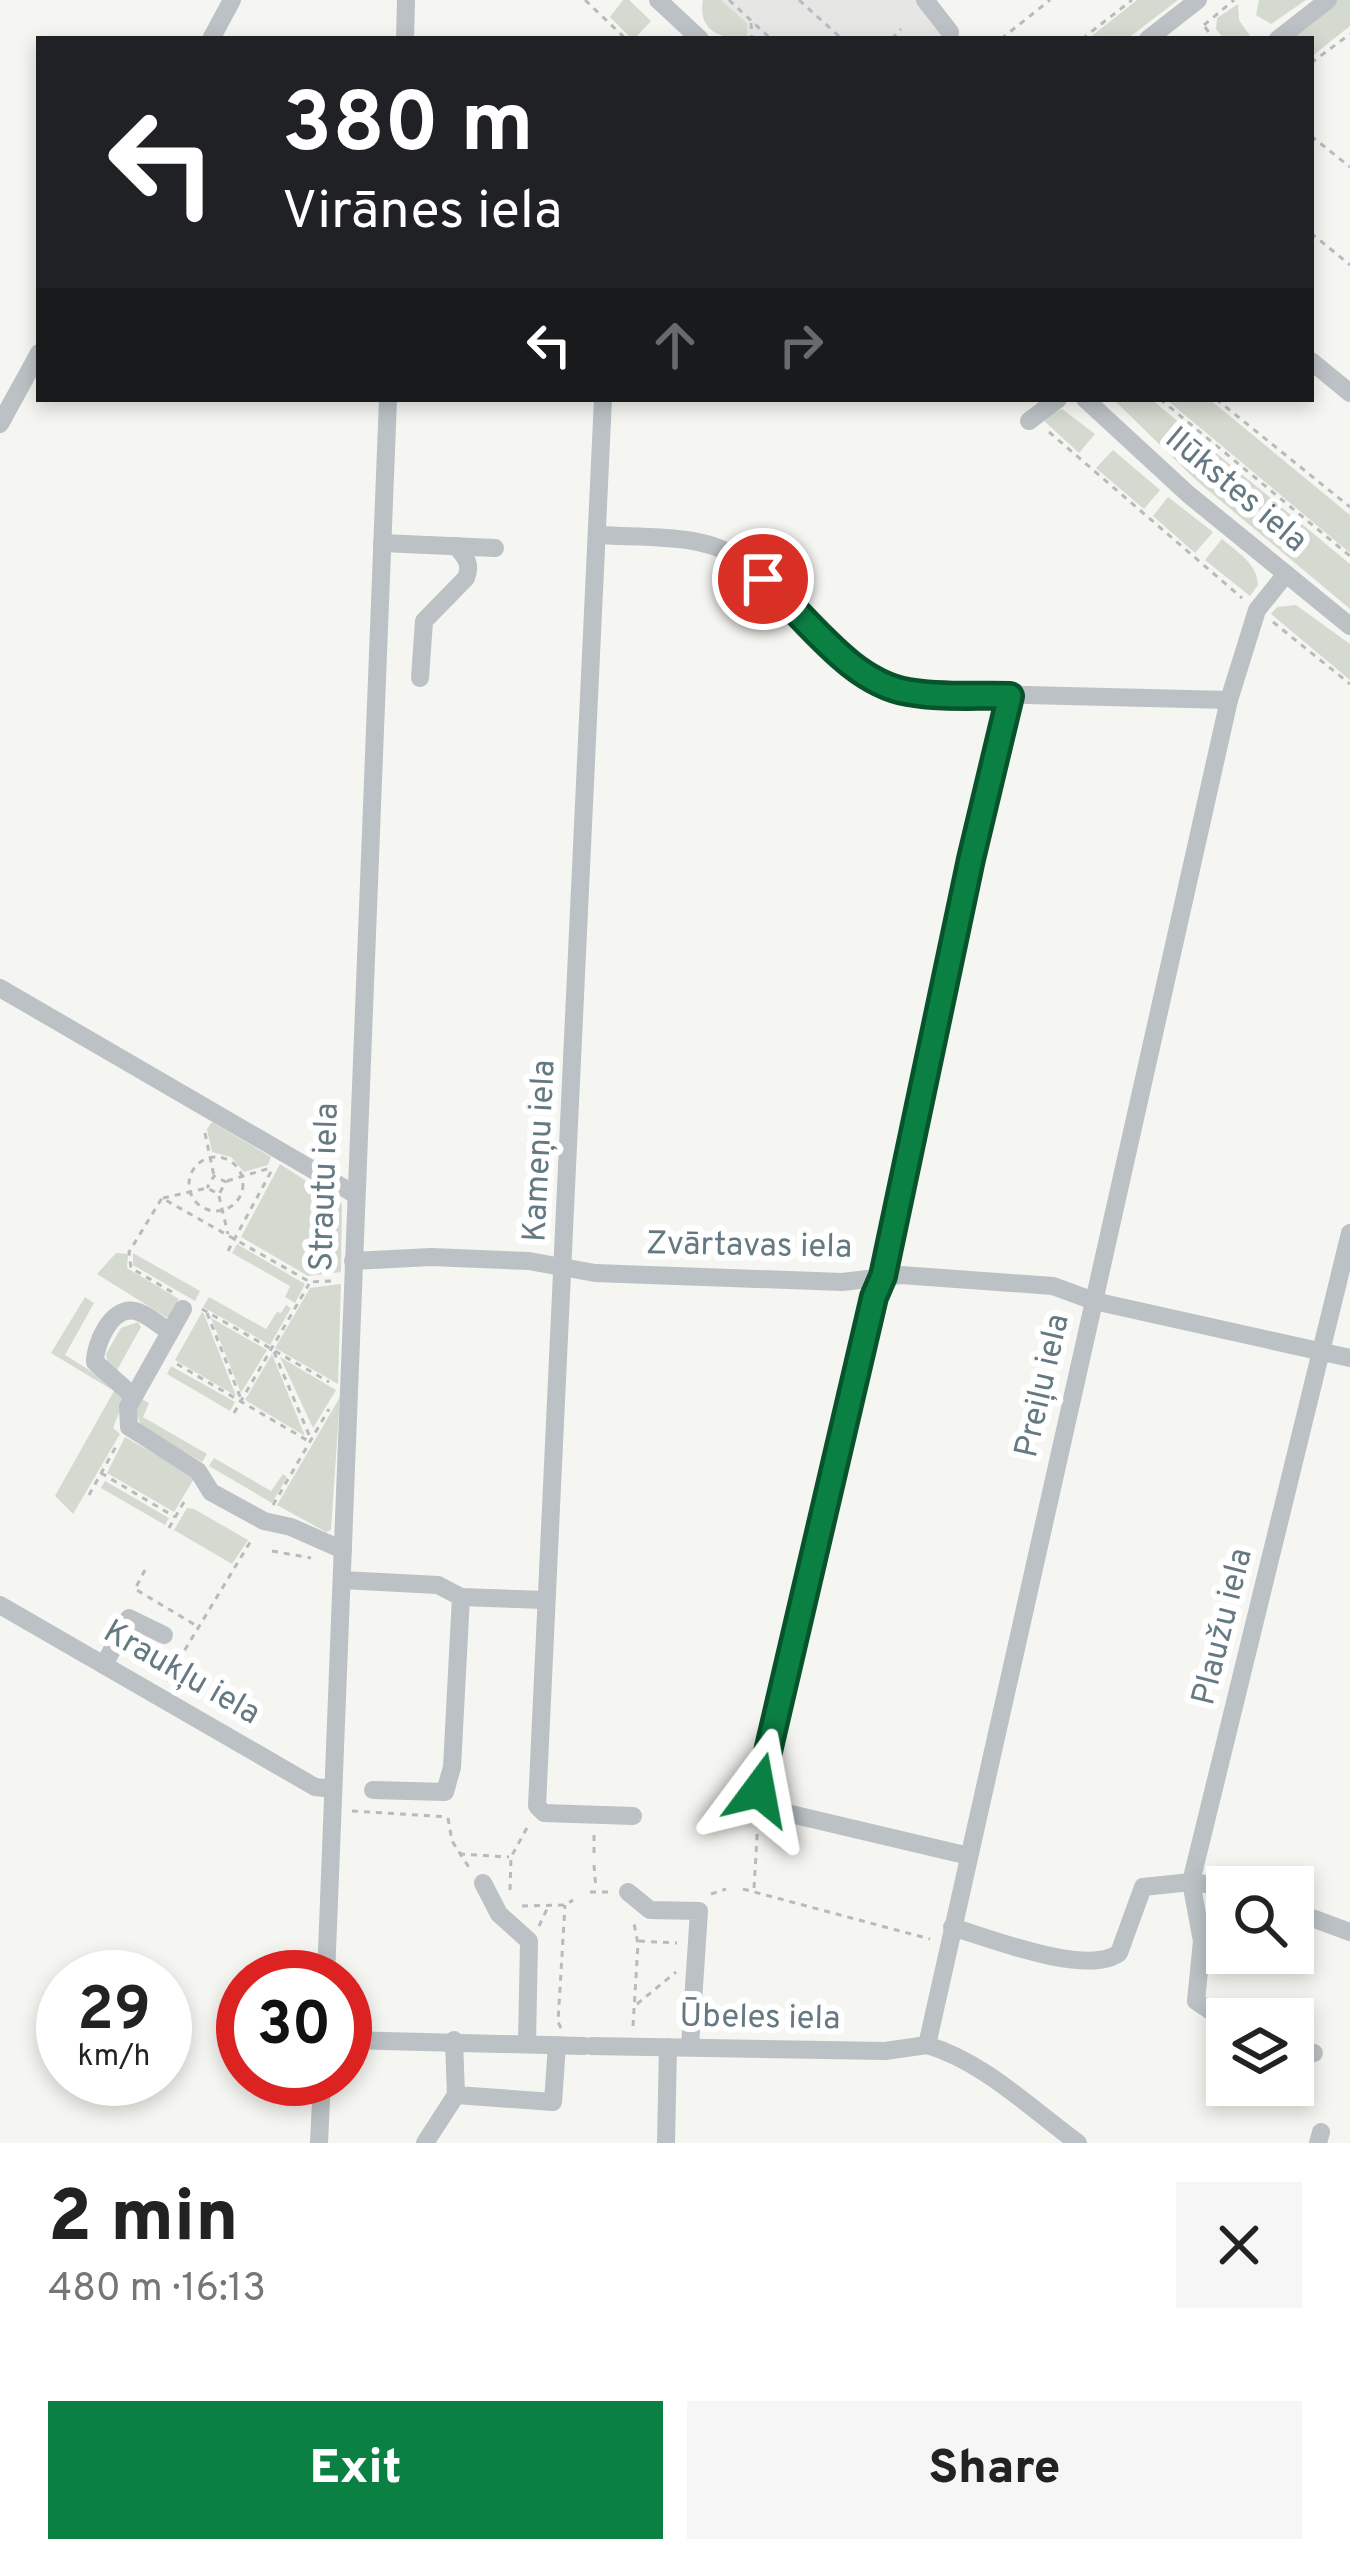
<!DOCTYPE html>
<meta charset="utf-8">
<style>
body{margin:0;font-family:Overpass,sans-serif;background:#f6f6f6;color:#222;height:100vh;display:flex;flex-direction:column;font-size:45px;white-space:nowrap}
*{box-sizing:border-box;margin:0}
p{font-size:39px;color:#767676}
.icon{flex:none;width:66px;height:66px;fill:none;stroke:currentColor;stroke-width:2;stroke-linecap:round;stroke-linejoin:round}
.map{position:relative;height:2143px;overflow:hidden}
.sheet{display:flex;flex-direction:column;background:#fff;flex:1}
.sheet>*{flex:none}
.guide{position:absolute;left:36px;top:36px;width:1278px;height:366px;border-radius:0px;box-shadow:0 6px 18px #0003;background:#202124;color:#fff;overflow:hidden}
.controls{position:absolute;left:1206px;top:1866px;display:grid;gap:24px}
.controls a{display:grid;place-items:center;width:108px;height:108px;border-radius:0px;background:#fff;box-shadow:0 6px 18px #0003;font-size:60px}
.speed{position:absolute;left:36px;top:1950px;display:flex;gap:24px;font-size:60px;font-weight:700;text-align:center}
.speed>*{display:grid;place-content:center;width:156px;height:156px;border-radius:50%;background:#fff;box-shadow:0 6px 18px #0003;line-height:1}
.speed small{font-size:30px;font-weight:400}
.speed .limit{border:18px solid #d22;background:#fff;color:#111}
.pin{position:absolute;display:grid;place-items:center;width:102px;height:102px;color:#fff;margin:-51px;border:6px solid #fff;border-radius:50%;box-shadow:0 3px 12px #0007}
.me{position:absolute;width:132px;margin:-66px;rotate:13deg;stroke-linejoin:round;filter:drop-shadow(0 0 9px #0008)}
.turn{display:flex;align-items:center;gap:42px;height:252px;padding:0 48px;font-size:54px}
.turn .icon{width:156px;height:156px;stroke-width:2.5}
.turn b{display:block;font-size:84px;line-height:102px}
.lanes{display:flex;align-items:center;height:114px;padding:0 48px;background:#0003;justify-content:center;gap:60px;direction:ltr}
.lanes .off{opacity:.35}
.round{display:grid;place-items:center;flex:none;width:126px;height:126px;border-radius:0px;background:#f6f6f6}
.summary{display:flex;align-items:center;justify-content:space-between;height:204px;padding:0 48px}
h1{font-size:72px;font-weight:800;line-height:90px}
.action{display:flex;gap:24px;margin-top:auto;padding:24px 48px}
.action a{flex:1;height:138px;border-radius:0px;background:#0b8043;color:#fff;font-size:48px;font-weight:800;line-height:138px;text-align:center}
.action a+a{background:#f6f6f6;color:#222}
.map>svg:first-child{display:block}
.built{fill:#e6e6e5}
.green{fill:#d5dad1}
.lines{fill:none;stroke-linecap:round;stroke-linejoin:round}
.path{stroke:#b8bbbd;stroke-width:3;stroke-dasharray:6 6;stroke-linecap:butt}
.minor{stroke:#bbc1c4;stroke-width:18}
.route-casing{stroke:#07532c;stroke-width:30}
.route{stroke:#0b8043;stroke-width:21}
.labels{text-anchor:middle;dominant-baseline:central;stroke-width:12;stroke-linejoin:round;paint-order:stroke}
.street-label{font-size:33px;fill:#647982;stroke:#fff}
</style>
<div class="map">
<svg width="1350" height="2143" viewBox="0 0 1350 2143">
<rect width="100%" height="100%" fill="#f5f5f1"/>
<path class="built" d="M721 0H932L964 39H747V23Z"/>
<g class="green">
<path d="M623 0H629L651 21 636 37H630L610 17Z"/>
<path d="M703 0H721L747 23V39C721 39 697 31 703 0Z"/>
<path d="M1137 0H1178L1127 39H1088Z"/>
<path d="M1259 0H1306L1271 24 1256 15Z"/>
<path d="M1337 0H1350V26L1311 57V39H1286Z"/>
<path d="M1238 4 1239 20 1252 39H1224L1216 29 1217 18Z"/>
<path d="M1113 399H1151L1350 564V609L1197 481Z"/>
<path d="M1209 399 1350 515V553L1168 401Z"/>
<path d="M1062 409 1095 434 1079 453 1042 419Z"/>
<path d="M1113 450 1160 490 1144 509 1096 468Z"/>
<path d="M1168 497 1213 532 1195 553 1153 516Z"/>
<path d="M1222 539C1238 553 1257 563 1258 585L1250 596 1205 560Z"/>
<path d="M1296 605 1350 644V680L1271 614 1277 607Z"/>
<path d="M212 1122 271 1157 268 1165 244 1172 231 1157 212 1152 207 1129Z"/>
<path d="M280 1164 342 1204 341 1272 308 1276 241 1237Z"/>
<path d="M237 1244 305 1284 295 1303 285 1297 290 1286 232 1253Z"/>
<path d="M116 1253 128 1254 127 1268 179 1299 169 1319 97 1274Z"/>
<path d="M133 1253 200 1291 195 1301 133 1265Z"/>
<path d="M341 1284 338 1384 275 1348 310 1288Z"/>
<path d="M85 1297 94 1303 65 1355 115 1386 124 1400 113 1428 120 1434 73 1514 55 1496 114 1391 51 1353Z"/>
<path d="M209 1297 266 1329 277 1312 281 1313 286 1305 291 1308 270 1345 203 1307Z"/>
<path d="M202 1312 204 1314 236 1396 175 1360Z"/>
<path d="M211 1318 267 1350 241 1393Z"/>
<path d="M138 1322 141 1327 117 1370 108 1365 106 1354 121 1328Z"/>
<path d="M272 1354 305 1436 245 1400Z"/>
<path d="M280 1357 336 1390 313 1428Z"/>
<path d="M171 1366 235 1402 230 1411 167 1374Z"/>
<path d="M340 1397 331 1530 326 1532 277 1505Z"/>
<path d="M142 1399 149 1403 143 1417 207 1454 202 1462 141 1427 136 1410Z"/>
<path d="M125 1437 195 1477 174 1512 107 1473Z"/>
<path d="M214 1458 271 1491 283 1474 287 1477 272 1503 209 1466Z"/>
<path d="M105 1481 169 1518 165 1525 101 1488Z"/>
<path d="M187 1508 194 1509 248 1540 232 1564 174 1530Z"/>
</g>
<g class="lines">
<g class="path">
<path d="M585 0 626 39"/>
<path d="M729 0 771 39"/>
<path d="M799 0 842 39"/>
<path d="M751 23 752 39"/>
<path d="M1204 25 1234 0"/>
<path d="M1205 27 1214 39"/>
<path d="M892 39 901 29"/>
<path d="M1001 39 1050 0"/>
<path d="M1082 39 1132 0"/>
<path d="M1311 63 1350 34"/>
<path d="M1311 136 1350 167"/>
<path d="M1311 233 1350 265"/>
<path d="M1160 399 1350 556"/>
<path d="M1216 399 1350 507"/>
<path d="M1049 432 1242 598"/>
<path d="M1273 622 1350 684"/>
<path d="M205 1133 214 1176"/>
<circle cx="216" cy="1184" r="27"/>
<path d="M227 1181 270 1168"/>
<path d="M219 1196 228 1234"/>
<path d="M163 1198 207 1188 219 1194 226 1182 214 1176 207 1188"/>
<path d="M228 1251 273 1168"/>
<path d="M172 1292 131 1268 129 1252 162 1198 310 1282 333 1281"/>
<path d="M202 1309 329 1382"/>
<path d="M207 1313 241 1399"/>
<path d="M274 1352 310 1437"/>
<path d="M177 1364 310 1442"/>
<path d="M234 1413 309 1284"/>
<path d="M101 1473 175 1517"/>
<path d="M89 1495 118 1443"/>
<path d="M273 1505 329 1409"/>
<path d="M169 1528 185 1500"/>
<path d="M272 1551 311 1558"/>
<path d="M145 1570 135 1589 197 1626"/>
<path d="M166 1681 252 1539"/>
<path d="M352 1811 448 1817"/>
<path d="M448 1818 452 1841 470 1869"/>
<path d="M594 1835V1857"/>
<path d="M459 1854 509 1857"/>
<path d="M594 1865 596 1889"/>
<path d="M754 1888 758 1821"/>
<path d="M743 1889 930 1939"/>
<path d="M510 1890 511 1857 528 1826"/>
<path d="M590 1892H612"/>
<path d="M711 1894 726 1889"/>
<path d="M522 1906 565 1905 573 1900"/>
<path d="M539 1926 548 1907"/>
<path d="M639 1941 677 1943"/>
<path d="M637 2004 676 1972"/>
<path d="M633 2026 638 1944 634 1923"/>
<path d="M561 2028 558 2022 565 1905"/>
</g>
<g class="minor">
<path d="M658 0 700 39"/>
<path d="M925 0 950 32"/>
<path d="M211 39 232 0"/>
<path d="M405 39 406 0"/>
<path d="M1148 39 1198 0"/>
<path d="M1278 39 1328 0"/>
<path d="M1311 361 1350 393"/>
<path d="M603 399 537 1806 544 1813 633 1816"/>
<path d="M1085 399 1188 494 1350 626"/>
<path d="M1029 421 1058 399"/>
<path d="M0 424 39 353"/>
<path d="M599 535C643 538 699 533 737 557 798 596 833 666 904 692L1229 700"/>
<path d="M382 543 495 548"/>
<path d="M420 678 424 621 466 578C472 563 465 557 456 546"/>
<path d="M0 988 356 1195"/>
<path d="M353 1261 431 1257 529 1261 595 1273 842 1282 901 1275 1053 1286 1094 1301 1350 1358"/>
<path d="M183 1309 128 1407 129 1427 198 1471 211 1492 264 1521 291 1527 343 1550"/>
<path d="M133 1396 95 1362C95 1344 111 1306 135 1311 146 1313 160 1326 170 1332"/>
<path d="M342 1580 438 1585 461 1597 545 1600"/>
<path d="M0 1605 315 1787 333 1789"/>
<path d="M104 1665 129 1618 164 1635"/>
<path d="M373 1790 445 1792 452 1767 461 1597"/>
<path d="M969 1856 774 1810 761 1800 759 1790 874 1297 883 1276 971 859 1010 696"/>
<path d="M483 1883 499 1914 529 1941 527 2044"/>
<path d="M628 1892 650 1910 699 1911 690 2047"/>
<path d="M1293 1911 1350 1932"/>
<path d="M952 1927C989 1938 1087 1977 1119 1953L1143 1887 1191 1882 1227 1887"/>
<path d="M326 1977 388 399"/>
<path d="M1227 2022 1196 2001 1202 1941 1191 1882 1350 1233"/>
<path d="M345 2040 584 2046"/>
<path d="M454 2040 456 2095 553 2102 557 2045"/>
<path d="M591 2046 885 2051 927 2045"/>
<path d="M1293 2046 1314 2053"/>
<path d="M319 2143 322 2079"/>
<path d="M425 2143 456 2095"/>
<path d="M666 2143 668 2047"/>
<path d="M1078 2143C1030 2108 984 2062 927 2045L1229 700 1257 610 1286 574"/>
<path d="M1318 2143 1321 2132"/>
</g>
</g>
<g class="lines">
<defs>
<path id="route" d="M759 1790 874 1297 883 1276 971 859 1010 696C977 695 941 698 908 692 849 682 806 616 763 579"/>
</defs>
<use href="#route" class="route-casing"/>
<use href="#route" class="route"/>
</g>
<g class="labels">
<g class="street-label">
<text transform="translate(1235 491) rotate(40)">Ilūkstes iela</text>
<text transform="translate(541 1151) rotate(-87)">Kameņu iela</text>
<text transform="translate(326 1187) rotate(-88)">Strautu iela</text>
<text transform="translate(749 1247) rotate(1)">Zvārtavas iela</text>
<text transform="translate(1044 1386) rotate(-77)">Preiļu iela</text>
<text transform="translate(1224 1627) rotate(-76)">Plaužu iela</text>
<text transform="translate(181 1674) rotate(30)">Kraukļu iela</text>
<text transform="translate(760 2019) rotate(1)">Ūbeles iela</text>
</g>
</g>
</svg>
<div class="controls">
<a><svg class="icon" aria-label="search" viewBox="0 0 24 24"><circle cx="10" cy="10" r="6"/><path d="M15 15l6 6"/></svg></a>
<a><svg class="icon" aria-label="layers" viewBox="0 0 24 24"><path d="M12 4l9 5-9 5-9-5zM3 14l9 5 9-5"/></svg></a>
</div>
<div class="speed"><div>29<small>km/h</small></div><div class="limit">30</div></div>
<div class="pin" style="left:763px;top:579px;background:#d93025"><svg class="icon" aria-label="arrive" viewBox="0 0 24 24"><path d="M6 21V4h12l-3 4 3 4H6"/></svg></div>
<svg class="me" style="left:759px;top:1790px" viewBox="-20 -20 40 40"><path d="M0-17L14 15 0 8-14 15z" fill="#0b8043" stroke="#fff" stroke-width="4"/></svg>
<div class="guide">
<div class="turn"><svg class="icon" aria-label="left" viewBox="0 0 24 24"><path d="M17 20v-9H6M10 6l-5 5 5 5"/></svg><div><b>380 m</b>Virānes iela</div></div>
<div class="lanes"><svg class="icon" aria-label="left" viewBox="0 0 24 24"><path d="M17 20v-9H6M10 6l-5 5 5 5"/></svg><svg class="icon off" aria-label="ahead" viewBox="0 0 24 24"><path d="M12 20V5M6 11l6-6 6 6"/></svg><svg class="icon off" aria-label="right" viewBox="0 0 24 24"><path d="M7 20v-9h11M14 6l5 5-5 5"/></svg></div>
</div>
</div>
<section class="sheet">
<div class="summary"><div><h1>2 min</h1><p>480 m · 16:13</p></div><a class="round"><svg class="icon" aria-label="close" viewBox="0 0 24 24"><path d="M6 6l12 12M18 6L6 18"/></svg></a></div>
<div class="action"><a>Exit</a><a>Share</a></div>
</section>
